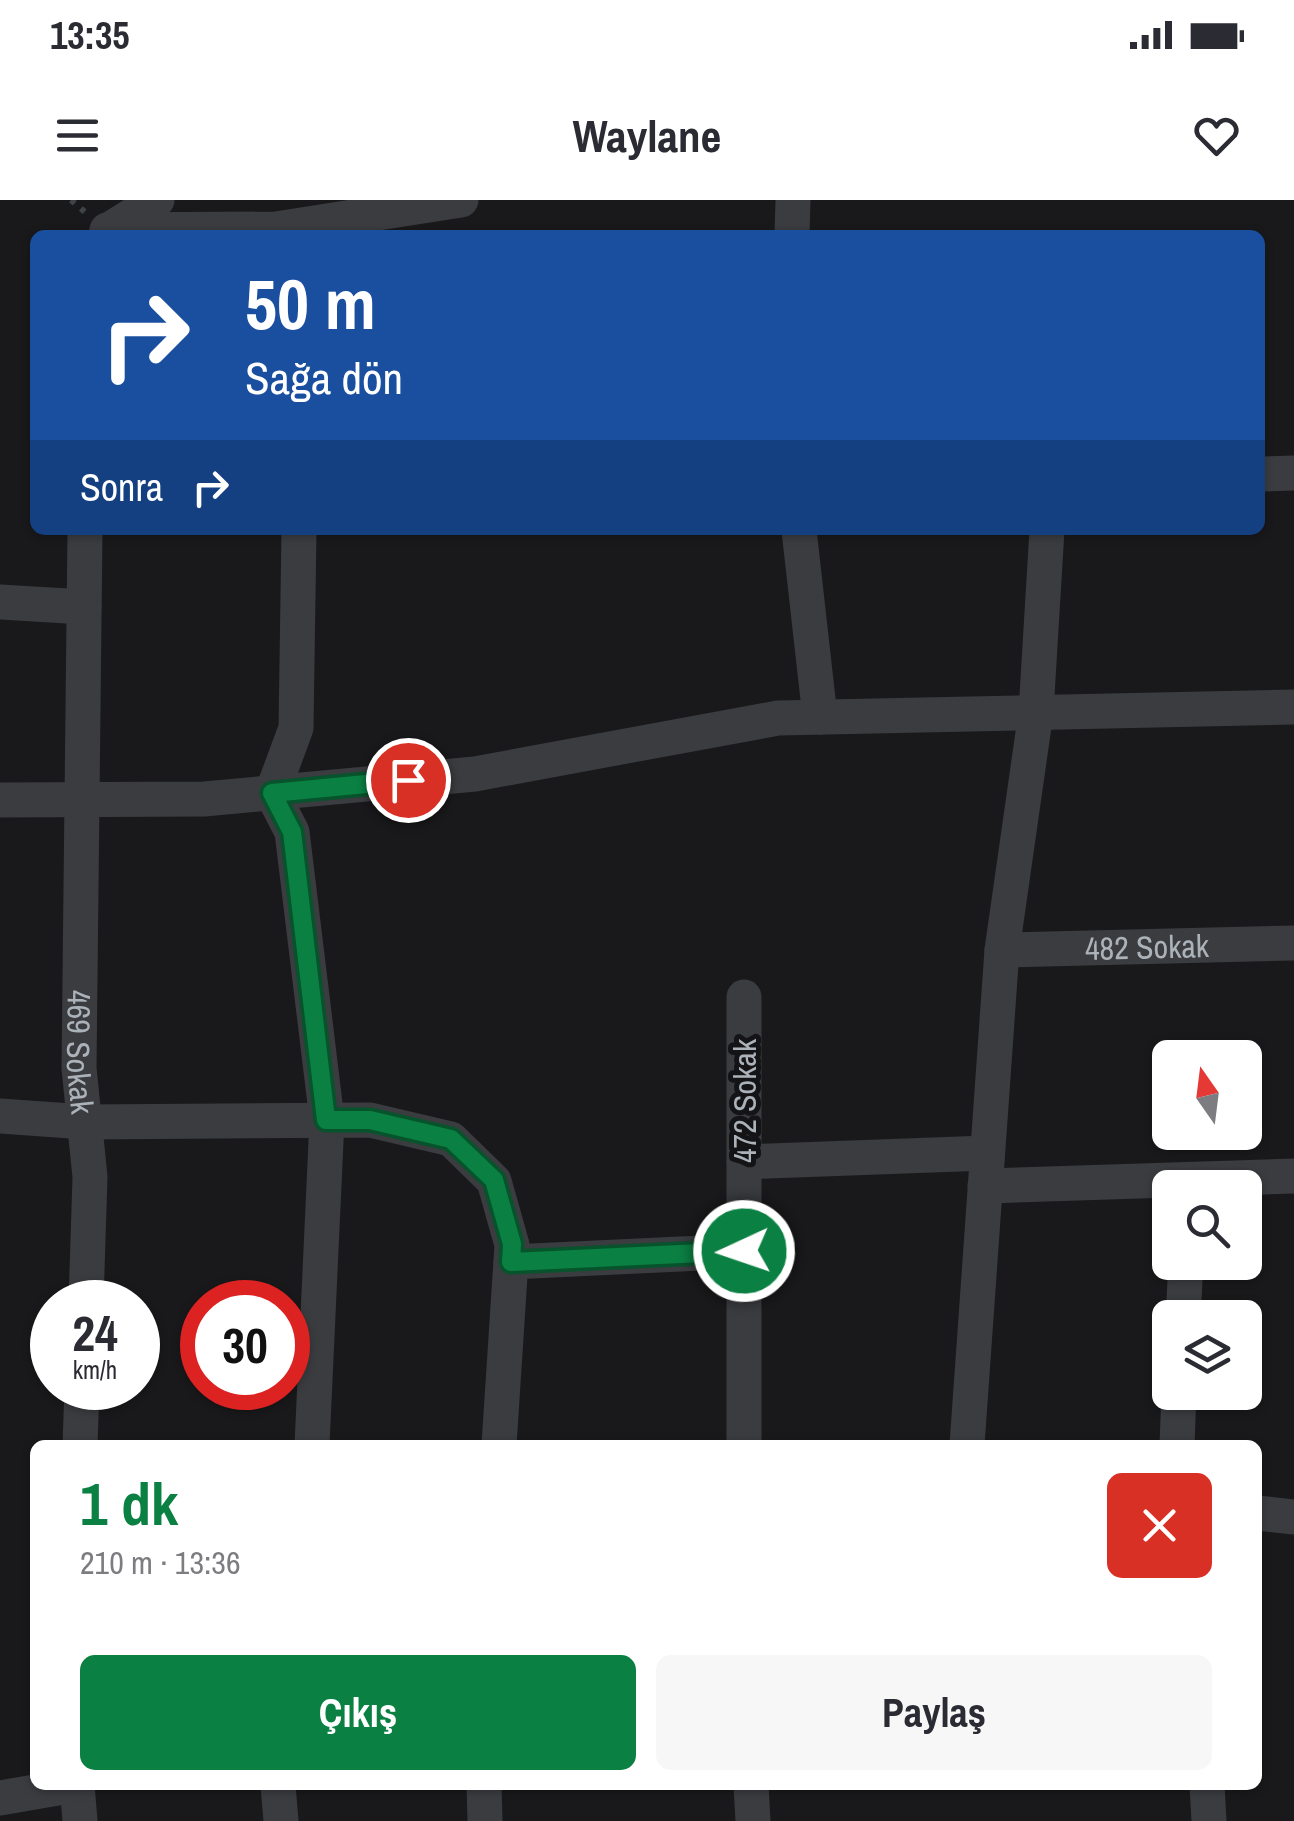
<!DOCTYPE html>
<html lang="tr">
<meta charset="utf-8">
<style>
body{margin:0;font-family:"Archivo Narrow",sans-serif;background:#f7f7f7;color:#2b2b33;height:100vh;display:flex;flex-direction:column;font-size:38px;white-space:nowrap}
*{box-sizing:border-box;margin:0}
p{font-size:32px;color:#7c7c81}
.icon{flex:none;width:55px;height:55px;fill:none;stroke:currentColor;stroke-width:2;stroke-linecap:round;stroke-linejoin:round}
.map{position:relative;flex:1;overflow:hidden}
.side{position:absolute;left:30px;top:1240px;width:1232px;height:350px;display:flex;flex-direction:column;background:#fff;border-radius:15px;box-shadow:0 2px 8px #0004}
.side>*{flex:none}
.top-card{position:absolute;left:30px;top:30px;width:1235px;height:305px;border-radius:15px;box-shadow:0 2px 8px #0004;background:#1a4fa0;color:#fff;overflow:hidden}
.needle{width:65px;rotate:346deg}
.tools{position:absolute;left:1152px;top:840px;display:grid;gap:20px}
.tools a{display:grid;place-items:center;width:110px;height:110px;border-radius:15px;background:#fff;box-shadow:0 2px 8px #0004;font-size:50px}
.speed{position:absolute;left:30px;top:1080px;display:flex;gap:20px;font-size:50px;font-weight:700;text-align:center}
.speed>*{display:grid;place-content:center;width:130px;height:130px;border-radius:50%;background:#fff;box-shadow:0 2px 8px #0004;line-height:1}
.speed small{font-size:25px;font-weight:400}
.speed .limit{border:15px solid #d22;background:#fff;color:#111}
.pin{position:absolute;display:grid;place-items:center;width:85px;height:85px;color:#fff;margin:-42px;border:5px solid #fff;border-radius:50%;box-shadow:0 2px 10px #0007}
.me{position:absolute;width:110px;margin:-55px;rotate:267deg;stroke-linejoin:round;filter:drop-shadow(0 0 8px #0008)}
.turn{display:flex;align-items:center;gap:35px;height:210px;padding:0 50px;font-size:45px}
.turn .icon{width:130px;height:130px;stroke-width:2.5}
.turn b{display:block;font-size:70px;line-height:85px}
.then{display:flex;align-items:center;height:95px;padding:0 50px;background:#0003;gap:20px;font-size:38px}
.round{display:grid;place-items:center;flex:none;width:105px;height:105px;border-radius:15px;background:#f7f7f7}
.head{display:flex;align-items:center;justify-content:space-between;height:170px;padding:0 50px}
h1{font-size:60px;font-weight:700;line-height:75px;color:#0b8043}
.primary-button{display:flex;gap:20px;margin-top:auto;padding:20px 50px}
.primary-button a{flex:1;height:115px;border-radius:15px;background:#0b8043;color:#fff;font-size:40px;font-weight:700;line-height:115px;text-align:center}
.primary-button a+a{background:#f7f7f7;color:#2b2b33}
.status{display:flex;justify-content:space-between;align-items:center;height:70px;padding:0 50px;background:#fff;direction:ltr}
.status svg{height:28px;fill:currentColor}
header{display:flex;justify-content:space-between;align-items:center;height:130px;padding:0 50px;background:#fff;font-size:45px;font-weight:700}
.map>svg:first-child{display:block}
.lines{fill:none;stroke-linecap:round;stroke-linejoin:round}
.path{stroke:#404346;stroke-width:6;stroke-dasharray:5 8;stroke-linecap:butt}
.minor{stroke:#3a3c3f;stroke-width:35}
.route-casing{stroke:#07532c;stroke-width:25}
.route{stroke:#0b8043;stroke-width:18}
.labels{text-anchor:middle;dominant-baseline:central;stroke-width:10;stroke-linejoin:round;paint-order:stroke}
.street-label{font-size:32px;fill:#acb2b9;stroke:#141416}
</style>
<div class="status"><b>13:35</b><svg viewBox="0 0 49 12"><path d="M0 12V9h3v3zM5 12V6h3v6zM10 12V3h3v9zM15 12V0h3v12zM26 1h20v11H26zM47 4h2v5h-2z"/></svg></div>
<header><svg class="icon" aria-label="menu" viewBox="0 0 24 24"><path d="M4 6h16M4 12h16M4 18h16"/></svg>Waylane<svg class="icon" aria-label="heart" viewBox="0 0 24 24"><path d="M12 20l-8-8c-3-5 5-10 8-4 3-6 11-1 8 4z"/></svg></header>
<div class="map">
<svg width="1294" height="1621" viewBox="0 0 1294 1621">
<rect width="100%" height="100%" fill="#19191b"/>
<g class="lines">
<path class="path" d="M71 0 85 12"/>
<g class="minor">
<path d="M107 30 276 29 461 0"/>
<path d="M107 31 157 0"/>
<path d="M792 35 793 0"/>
<path d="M1260 274 1294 273"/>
<path id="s1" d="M85 330 79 868 90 977 86 1102"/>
<path d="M299 330 296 528 272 593 292 632 327 920 312 1245"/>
<path d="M799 330 820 517"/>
<path d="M0 402 84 407"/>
<path d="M0 600 204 599 475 574 778 518 1294 507"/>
<path id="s2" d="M1002 750 1294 743"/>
<path d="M744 797V1245"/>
<path d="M0 916 85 922 370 920 451 939 494 981 512 1045 499 1245"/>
<path d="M744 962 987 953"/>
<path d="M985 986 1294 976"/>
<path d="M511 1062 744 1051"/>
<path d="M1183 1118 1186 1062"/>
<path d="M80 1245 82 1188"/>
<path d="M967 1245 1002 750 1036 512 1047 330"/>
<path d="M1177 1245 1179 1192"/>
<path d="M1258 1313 1294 1317"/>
<path d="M77 1585 80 1621"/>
<path d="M278 1585 281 1621"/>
<path d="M484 1585 485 1621"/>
<path d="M751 1585 753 1621"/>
<path d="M1207 1585 1209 1621"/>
<path d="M0 1598 75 1585"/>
</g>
</g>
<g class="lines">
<defs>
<path id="route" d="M408 580 272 593 292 632 326 920H370L451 939 494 980 512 1044 511 1062 744 1051"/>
</defs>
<use href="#route" class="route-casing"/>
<use href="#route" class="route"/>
</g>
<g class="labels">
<g class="street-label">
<text stroke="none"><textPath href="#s2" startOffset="145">482 Sokak</textPath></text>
<text stroke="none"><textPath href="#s1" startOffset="522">469 Sokak</textPath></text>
<text transform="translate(744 901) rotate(-90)">472 Sokak</text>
</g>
</g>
</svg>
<div class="tools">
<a><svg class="needle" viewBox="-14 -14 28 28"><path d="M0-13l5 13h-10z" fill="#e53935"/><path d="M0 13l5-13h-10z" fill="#7c7c81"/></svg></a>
<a><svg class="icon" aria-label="search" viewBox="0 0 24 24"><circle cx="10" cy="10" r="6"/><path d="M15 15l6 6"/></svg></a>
<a><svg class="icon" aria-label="layers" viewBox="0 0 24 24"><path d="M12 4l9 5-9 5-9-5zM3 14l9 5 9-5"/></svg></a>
</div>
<div class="speed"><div>24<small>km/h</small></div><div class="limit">30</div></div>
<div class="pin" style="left:408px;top:580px;background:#d93025"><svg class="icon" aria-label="arrive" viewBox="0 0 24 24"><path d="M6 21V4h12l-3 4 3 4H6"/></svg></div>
<svg class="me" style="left:744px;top:1051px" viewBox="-20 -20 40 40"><circle r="17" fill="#0b8043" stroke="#fff" stroke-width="3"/><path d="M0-11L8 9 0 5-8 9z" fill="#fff"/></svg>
<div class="top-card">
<div class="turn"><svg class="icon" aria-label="right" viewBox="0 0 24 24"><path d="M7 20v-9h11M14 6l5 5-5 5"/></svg><div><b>50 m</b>Sağa dön</div></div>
<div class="then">Sonra<svg class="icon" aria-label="right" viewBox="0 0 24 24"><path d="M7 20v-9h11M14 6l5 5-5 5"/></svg></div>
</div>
<section class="side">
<div class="head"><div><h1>1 dk</h1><p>210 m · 13:36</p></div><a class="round" style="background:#d93025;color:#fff"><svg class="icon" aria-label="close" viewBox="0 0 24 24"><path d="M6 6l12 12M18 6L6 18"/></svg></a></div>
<div class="primary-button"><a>Çıkış</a><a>Paylaş</a></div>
</section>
</div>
